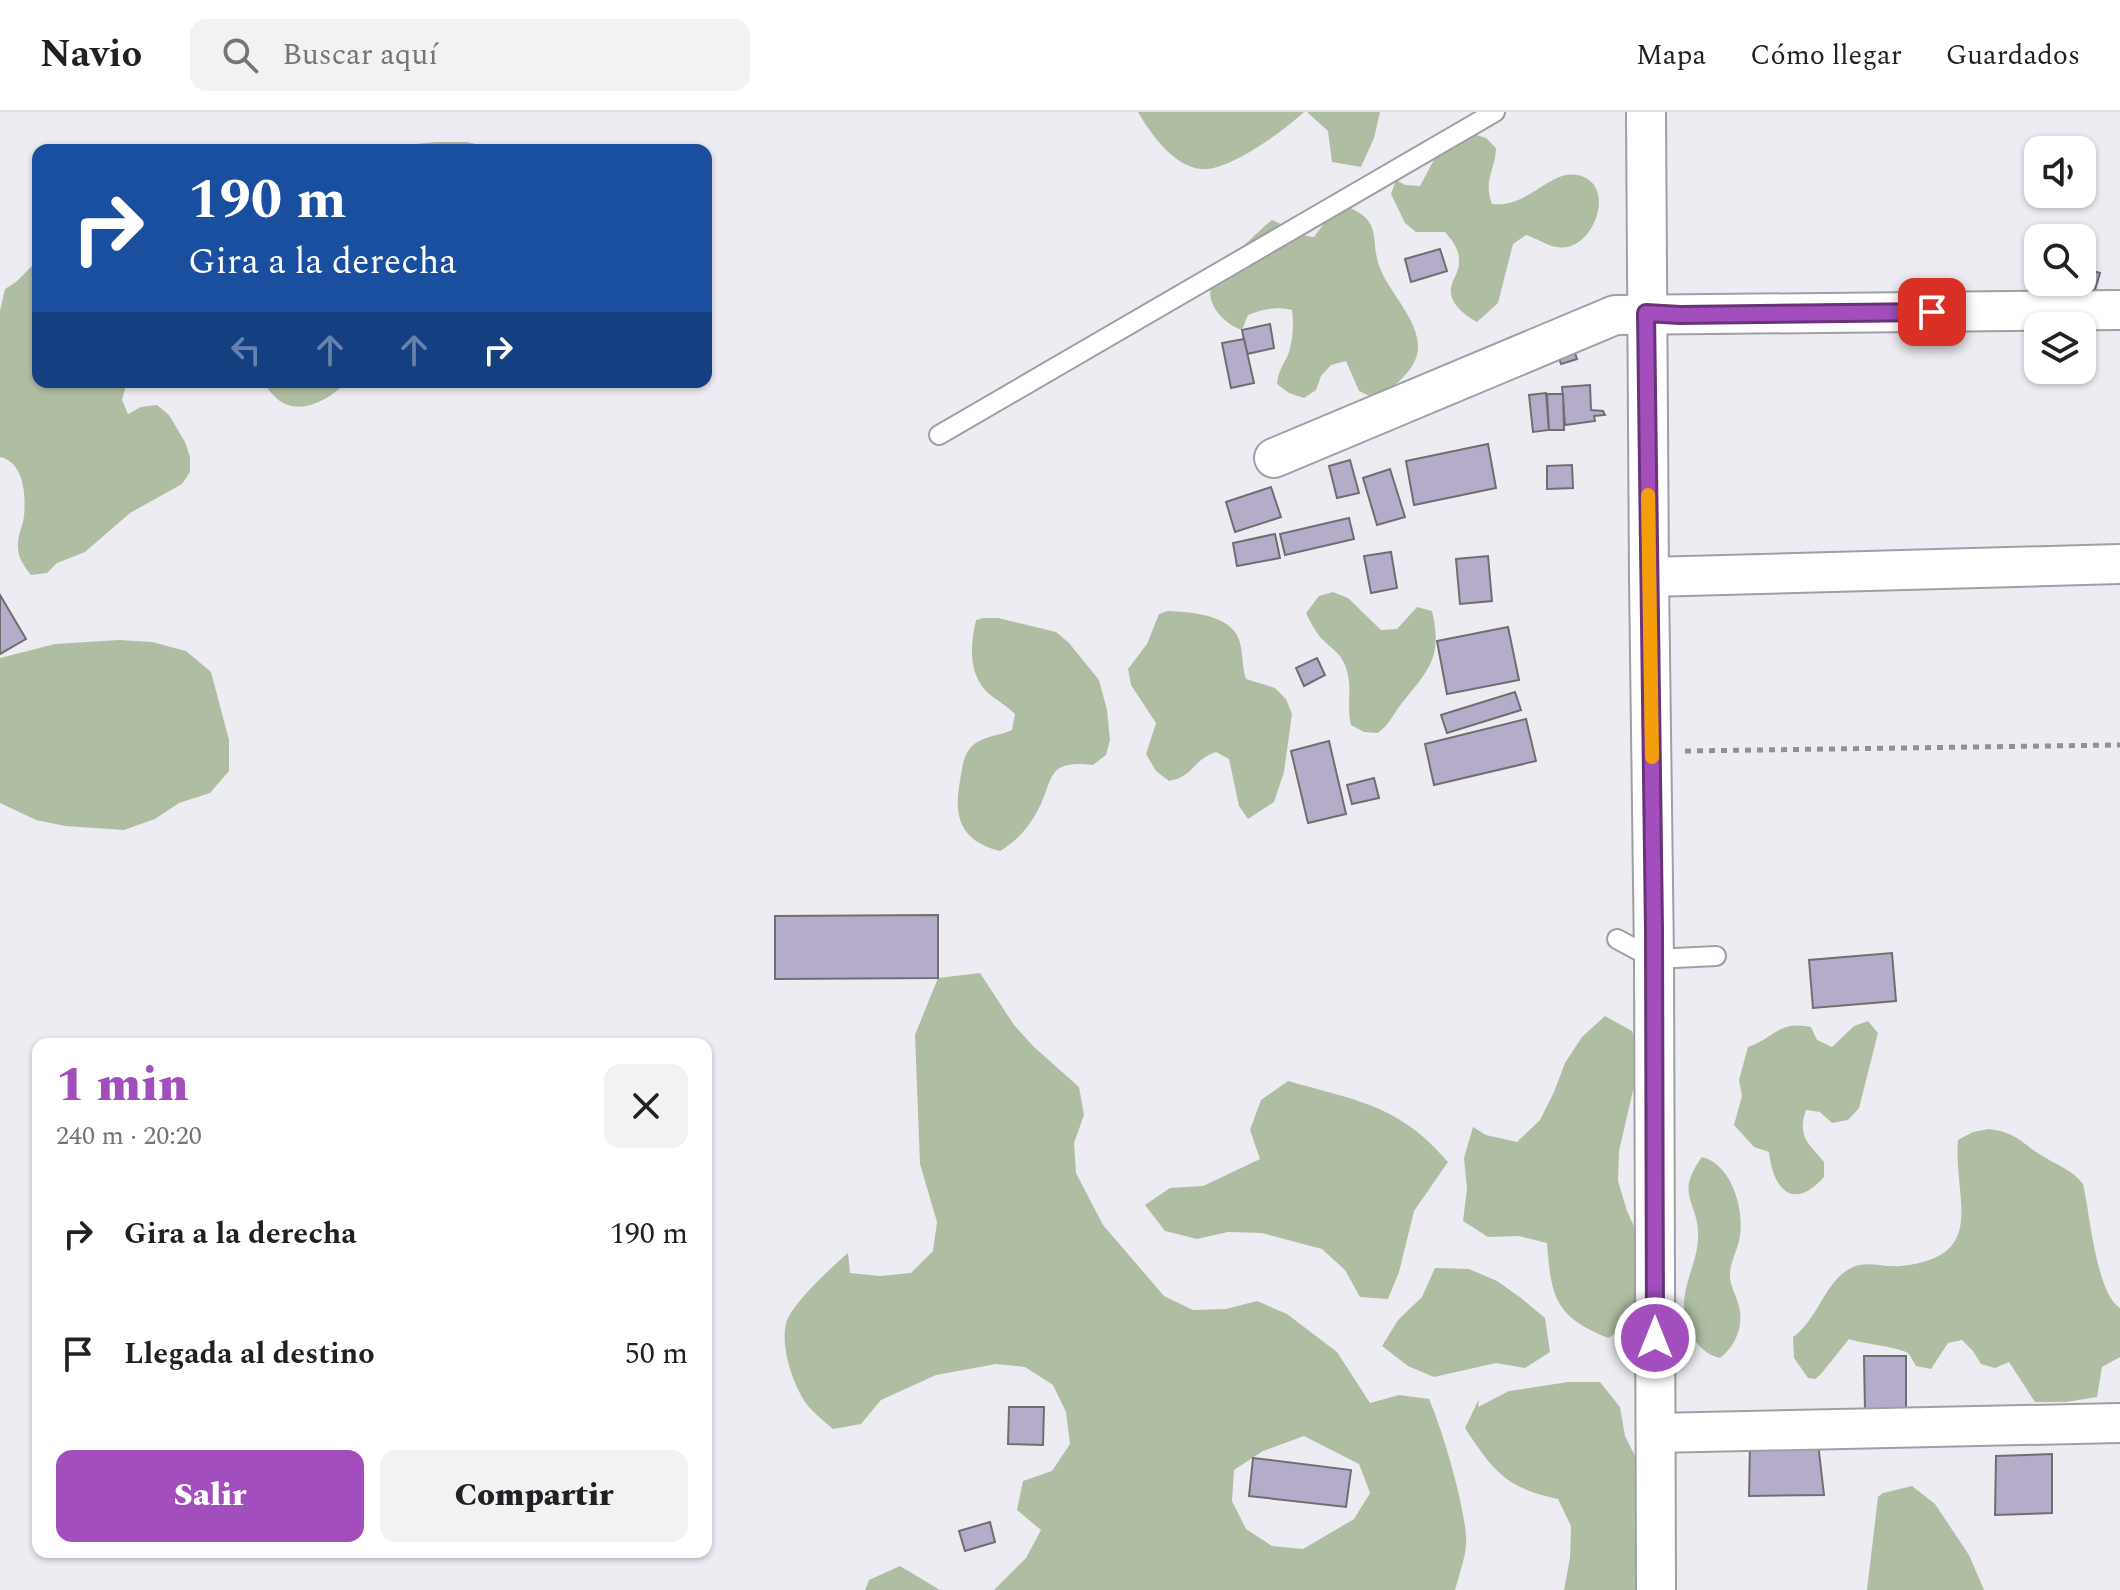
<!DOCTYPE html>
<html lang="es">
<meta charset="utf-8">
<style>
body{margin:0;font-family:Spectral,serif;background:#f2f2f2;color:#202124;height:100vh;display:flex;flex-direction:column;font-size:30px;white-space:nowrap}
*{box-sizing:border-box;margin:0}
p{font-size:26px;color:#757577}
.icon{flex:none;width:44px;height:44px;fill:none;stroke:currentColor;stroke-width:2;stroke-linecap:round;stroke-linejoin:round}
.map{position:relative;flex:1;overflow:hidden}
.side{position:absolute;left:32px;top:926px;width:680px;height:520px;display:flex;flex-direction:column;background:#fff;border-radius:16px;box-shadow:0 2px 6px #0004}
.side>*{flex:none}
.hud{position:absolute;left:32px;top:32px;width:680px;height:244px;border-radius:16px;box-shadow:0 2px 6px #0004;background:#1a4fa0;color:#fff;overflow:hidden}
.tools{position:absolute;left:2024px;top:24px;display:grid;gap:16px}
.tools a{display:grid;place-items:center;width:72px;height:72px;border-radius:16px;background:#fff;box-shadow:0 2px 6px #0004;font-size:40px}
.pin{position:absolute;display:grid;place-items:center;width:68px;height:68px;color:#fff;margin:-34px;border-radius:16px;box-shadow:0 4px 12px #0006}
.me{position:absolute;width:88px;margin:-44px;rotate:0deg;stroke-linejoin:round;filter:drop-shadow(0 0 6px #0008)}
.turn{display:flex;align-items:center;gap:28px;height:168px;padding:0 24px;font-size:36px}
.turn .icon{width:104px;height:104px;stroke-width:2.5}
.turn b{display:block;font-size:56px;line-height:68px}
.lanes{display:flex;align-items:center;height:76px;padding:0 24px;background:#0003;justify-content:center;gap:40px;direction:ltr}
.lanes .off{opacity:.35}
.round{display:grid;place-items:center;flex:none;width:84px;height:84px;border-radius:16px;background:#f2f2f2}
.summary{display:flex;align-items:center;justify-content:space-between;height:136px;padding:0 24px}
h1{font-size:48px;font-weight:800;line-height:60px;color:#a24ebc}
.action{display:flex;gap:16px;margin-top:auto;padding:16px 24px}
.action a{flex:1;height:92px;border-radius:16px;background:#a24ebc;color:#fff;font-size:32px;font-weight:800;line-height:92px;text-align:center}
.action a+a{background:#f2f2f2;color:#202124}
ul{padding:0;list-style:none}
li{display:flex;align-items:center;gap:24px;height:120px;padding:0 24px}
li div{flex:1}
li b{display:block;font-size:30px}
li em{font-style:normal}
header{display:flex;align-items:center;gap:48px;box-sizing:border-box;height:112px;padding:0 40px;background:#fff;border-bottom:2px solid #e0e0e0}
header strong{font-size:38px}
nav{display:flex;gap:44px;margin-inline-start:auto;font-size:28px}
.search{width:560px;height:72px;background:#f2f2f2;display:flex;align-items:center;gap:20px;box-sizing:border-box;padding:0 28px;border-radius:16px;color:#757577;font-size:30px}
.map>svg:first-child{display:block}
.forest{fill:#afbea3;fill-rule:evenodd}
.building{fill:#b4acc9;stroke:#6f6e73;stroke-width:2}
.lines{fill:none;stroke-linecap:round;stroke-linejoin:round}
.service-casing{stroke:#a09fa5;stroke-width:22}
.minor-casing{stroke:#a09fa5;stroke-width:42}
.path{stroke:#919095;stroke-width:5;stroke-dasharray:6 6;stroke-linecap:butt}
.service{stroke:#fff;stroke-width:18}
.minor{stroke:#fff;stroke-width:38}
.route-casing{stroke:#69337a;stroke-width:20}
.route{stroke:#a24ebc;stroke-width:14}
.slow{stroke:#f59e0b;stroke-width:14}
</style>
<header>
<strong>Navio</strong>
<div class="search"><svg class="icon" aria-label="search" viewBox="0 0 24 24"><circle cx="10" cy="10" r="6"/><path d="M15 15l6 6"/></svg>Buscar aquí</div>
<nav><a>Mapa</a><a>Cómo llegar</a><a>Guardados</a></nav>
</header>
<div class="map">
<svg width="2120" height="1478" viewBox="0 0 2120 1478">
<rect width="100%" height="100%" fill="#edecf2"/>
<g class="forest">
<path d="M1138 0H1304C1285 18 1228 60 1201 57 1174 55 1150 21 1138 0Z"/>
<path d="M1307 0H1380L1374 26 1361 55 1332 50 1328 19Z"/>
<path d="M1470 21 1486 26 1496 36C1495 60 1483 67 1492 92 1529 96 1549 58 1577 63 1616 70 1597 131 1566 135 1551 138 1540 127 1526 123L1513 132 1498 191 1477 210C1464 203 1446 189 1452 172 1455 163 1460 157 1459 148 1459 137 1452 128 1445 120H1416L1405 111 1391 82 1396 68 1405 73 1420 74 1442 33Z"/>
<path d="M436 30H467L503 38H358Z"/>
<path d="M1348 95C1384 110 1369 128 1380 156 1392 188 1439 225 1407 261 1396 273 1388 281 1372 285L1359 279 1346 249 1331 253 1321 264 1316 278 1304 286 1289 281 1277 272C1278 259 1283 254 1288 243 1293 229 1294 212 1292 198 1275 194 1264 197 1248 203L1242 218C1226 213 1206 194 1211 175 1216 159 1258 119 1272 108 1288 114 1297 124 1314 125L1334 98Z"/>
<path d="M38 148V270H127L122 288 128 302 141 295 157 293 169 303 185 330 190 345V360L182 372 130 401 85 440 57 451 47 461 31 463C24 454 18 446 18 435 17 424 23 414 24 404 26 383 24 350 0 345V199L5 177 16 170Z"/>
<path d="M264 270H347C321 295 285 310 264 270Z"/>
<path d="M1333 480 1348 486 1381 518 1397 517 1417 495 1432 499C1443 546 1429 557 1402 591 1393 602 1390 612 1378 621L1364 620 1351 613C1346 592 1354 572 1344 551 1339 540 1331 536 1323 528 1315 520 1311 511 1306 501L1319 484Z"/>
<path d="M1168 499C1189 500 1225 502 1237 523 1244 536 1241 553 1246 567L1275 576 1286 587 1292 602 1284 660 1274 690 1248 707 1239 694 1229 647 1216 640C1192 648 1195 664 1169 669L1156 659 1146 642 1156 611 1131 573 1128 557 1147 532 1159 502Z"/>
<path d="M983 506H998L1056 520 1069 531 1099 568 1107 598 1110 628 1106 643 1093 653C1045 647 1054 668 1038 698 1029 715 1017 729 1000 739 961 729 953 706 960 669 962 657 963 643 972 634 982 624 999 624 1012 618L1015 602C1007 594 998 589 989 582 968 563 970 534 976 508Z"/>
<path d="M119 528 152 530 186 539 211 560 229 628V659L210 681 179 691 155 707 124 718 65 714 36 708 0 691V546L55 532Z"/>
<path d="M980 861 1014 913 1034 935 1079 975 1084 1003 1074 1031 1076 1061 1103 1113 1164 1184 1193 1198 1226 1197 1257 1189 1287 1202 1337 1240 1370 1291 1399 1283 1429 1287C1442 1316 1469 1406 1466 1435 1464 1449 1459 1464 1455 1478H994L1026 1446 1041 1418 1017 1398 1023 1369 1052 1359 1070 1332 1066 1300 1053 1273 1025 1255 996 1252 936 1263 881 1288 861 1312 833 1317C825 1310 816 1303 809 1295 794 1277 780 1235 786 1212 790 1193 833 1154 848 1141L850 1161 880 1164 911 1161 933 1139 937 1110 920 1052 915 923 938 866ZM1304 1324 1359 1352 1370 1381 1354 1407 1303 1437 1272 1434 1246 1417 1232 1389 1234 1358 1263 1339Z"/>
<path d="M1605 904 1632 919 1640 948 1619 1039 1618 1069 1627 1099 1653 1156 1650 1185 1633 1210 1608 1226C1555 1205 1551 1185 1547 1131L1519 1124 1488 1125 1463 1109 1467 1077 1464 1046 1473 1015 1486 1023 1517 1030 1540 1008 1554 980 1565 951 1582 925Z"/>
<path d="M1868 909 1878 921 1859 996 1848 1008 1832 1011 1820 1000 1806 998C1797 1024 1808 1031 1824 1050V1065C1793 1100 1773 1077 1769 1040L1754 1035 1734 1013 1742 984 1739 968 1748 935C1775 926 1778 908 1811 915L1817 928 1832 935 1854 914Z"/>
<path d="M1288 969C1355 988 1400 993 1448 1050L1414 1099 1399 1160 1388 1187 1360 1185 1345 1158 1322 1137 1262 1121 1228 1120 1197 1127 1165 1119 1145 1093 1170 1076 1203 1074 1260 1047 1250 1018 1261 988Z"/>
<path d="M1989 1017C2020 1021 2022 1033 2046 1046 2061 1055 2072 1058 2083 1072 2090 1101 2096 1181 2120 1196V1245L2102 1255 2097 1285 2066 1290H2035L2009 1250 1995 1256 1981 1252 1973 1239 1962 1228 1948 1231 1931 1257 1916 1254C1915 1253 1910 1243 1909 1242 1902 1235 1862 1232 1849 1227L1821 1262 1815 1267 1808 1266 1794 1246 1793 1225C1818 1208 1824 1170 1851 1156 1866 1148 1884 1156 1900 1154 1990 1145 1953 1087 1958 1028L1973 1020Z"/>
<path d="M1702 1045C1732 1053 1744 1096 1740 1124 1738 1137 1731 1148 1730 1161 1729 1172 1735 1180 1738 1191 1745 1212 1736 1234 1720 1246 1694 1240 1680 1208 1685 1182 1688 1163 1697 1147 1698 1127 1700 1089 1673 1085 1702 1045Z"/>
<path d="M1435 1156 1469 1157 1497 1169 1521 1186 1545 1206 1550 1240 1525 1256 1496 1251 1434 1265 1408 1254 1382 1234 1398 1208 1422 1185Z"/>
<path d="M1568 1270H1600L1620 1295 1625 1324 1638 1350 1650 1449 1636 1478H1564L1570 1446 1571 1414 1558 1387C1506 1376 1493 1359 1465 1316L1479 1287 1478 1295 1509 1279Z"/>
<path d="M1912 1374 1935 1392 1969 1443 1984 1478H1867L1878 1385 1883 1381Z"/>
<path d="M900 1454 940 1478H865L869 1468Z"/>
</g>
<g class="building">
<path d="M1440 137 1447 159 1411 170 1405 147Z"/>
<path d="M2082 156 2100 161 2091 191 2055 181 2058 170H2082Z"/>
<path d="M1270 212 1274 236 1247 242 1242 218Z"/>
<path d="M1244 227 1254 271 1231 276 1222 231Z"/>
<path d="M1573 235 1577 247 1561 252 1557 240Z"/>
<path d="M1590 273 1591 298 1603 299 1605 303 1594 304 1595 309 1565 313 1562 275Z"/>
<path d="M1546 281 1549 318 1533 320 1529 283Z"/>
<path d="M1547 282H1563L1564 318H1549Z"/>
<path d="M1488 332 1496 376 1414 393 1406 349Z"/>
<path d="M1350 348 1359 381 1337 386 1329 354Z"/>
<path d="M1572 353 1573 376 1547 377V354Z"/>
<path d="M1390 357 1405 405 1377 413 1363 366Z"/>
<path d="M1271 375 1281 405 1235 420 1226 390Z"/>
<path d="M1349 406 1354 427 1285 443 1280 422Z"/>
<path d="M1275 422 1280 446 1237 454 1233 431Z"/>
<path d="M1391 440 1397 476 1371 481 1364 444Z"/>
<path d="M1488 444 1492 489 1460 492 1456 447Z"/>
<path d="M0 483 26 527 0 542Z"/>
<path d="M1508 515 1519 568 1447 582 1437 529Z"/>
<path d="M1317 546 1325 563 1304 574 1296 556Z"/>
<path d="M1515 580 1521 598 1447 621 1441 603Z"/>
<path d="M1526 607 1536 649 1434 673 1425 632Z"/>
<path d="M1329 629 1346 702 1308 711 1291 639Z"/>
<path d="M1374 666 1379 686 1352 692 1347 673Z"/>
<path d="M938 803V866L775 867V804Z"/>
<path d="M1892 841 1896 889 1813 896 1809 848Z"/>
<path d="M1864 1244H1906V1299H1865Z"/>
<path d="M1009 1295H1044L1043 1333 1008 1332Z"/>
<path d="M1750 1331H1818L1824 1383 1749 1384Z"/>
<path d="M2052 1342V1401L1995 1403 1996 1344Z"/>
<path d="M1253 1346 1351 1358 1346 1395 1249 1384Z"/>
<path d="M990 1410 995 1430 965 1439 959 1419Z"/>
</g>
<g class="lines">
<defs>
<g id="service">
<path d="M939 323 1495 0"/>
<path d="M1617 827 1654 847 1716 844"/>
</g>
<g id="minor">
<path d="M1646 0 1649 465 1654 847 1656 1478"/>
<path d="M1274 346 1615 203 2120 198"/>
<path d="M1649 465 2120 452"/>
<path d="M1656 1321 2120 1311"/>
</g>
</defs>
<use href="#service" class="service-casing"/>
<use href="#minor" class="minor-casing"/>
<path class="path" d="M1685 639 2120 633"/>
<use href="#service" class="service"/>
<use href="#minor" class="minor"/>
</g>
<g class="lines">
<defs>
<path id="route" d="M1655 1226 1654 818 1646 201 1680 203 1932 200"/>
</defs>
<use href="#route" class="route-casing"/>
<use href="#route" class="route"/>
<path class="slow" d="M1648 383 1652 645"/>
</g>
</svg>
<div class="tools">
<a><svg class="icon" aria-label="sound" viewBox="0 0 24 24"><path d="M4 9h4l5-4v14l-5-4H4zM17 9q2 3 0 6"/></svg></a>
<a><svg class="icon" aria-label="search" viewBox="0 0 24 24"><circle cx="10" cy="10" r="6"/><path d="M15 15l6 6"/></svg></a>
<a><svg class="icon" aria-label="layers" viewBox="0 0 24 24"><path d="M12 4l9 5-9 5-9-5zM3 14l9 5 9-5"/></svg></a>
</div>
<div class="pin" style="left:1932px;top:200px;background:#d93025"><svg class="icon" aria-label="arrive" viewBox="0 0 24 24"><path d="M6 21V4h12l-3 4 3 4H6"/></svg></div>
<svg class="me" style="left:1655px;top:1226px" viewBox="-20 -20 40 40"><circle r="17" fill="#a24ebc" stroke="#fff" stroke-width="3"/><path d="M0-11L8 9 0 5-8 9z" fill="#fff"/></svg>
<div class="hud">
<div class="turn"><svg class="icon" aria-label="right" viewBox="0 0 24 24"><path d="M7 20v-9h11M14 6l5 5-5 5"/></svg><div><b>190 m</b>Gira a la derecha</div></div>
<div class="lanes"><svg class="icon off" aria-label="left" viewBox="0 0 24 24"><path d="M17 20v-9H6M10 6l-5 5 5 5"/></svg><svg class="icon off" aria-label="ahead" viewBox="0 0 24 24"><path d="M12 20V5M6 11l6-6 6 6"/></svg><svg class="icon off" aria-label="ahead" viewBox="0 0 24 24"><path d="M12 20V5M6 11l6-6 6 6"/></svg><svg class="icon" aria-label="right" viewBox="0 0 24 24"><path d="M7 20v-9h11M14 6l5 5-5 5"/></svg></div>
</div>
<section class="side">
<div class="summary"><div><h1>1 min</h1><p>240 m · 20:20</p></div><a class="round"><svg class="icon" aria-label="close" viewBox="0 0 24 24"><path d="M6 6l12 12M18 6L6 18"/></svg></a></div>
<ul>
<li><svg class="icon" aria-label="right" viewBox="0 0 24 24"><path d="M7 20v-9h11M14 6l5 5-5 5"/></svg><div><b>Gira a la derecha</b></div><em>190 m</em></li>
<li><svg class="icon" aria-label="arrive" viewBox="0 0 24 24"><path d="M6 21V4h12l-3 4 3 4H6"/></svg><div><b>Llegada al destino</b></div><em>50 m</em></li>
</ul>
<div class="action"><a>Salir</a><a>Compartir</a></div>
</section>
</div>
